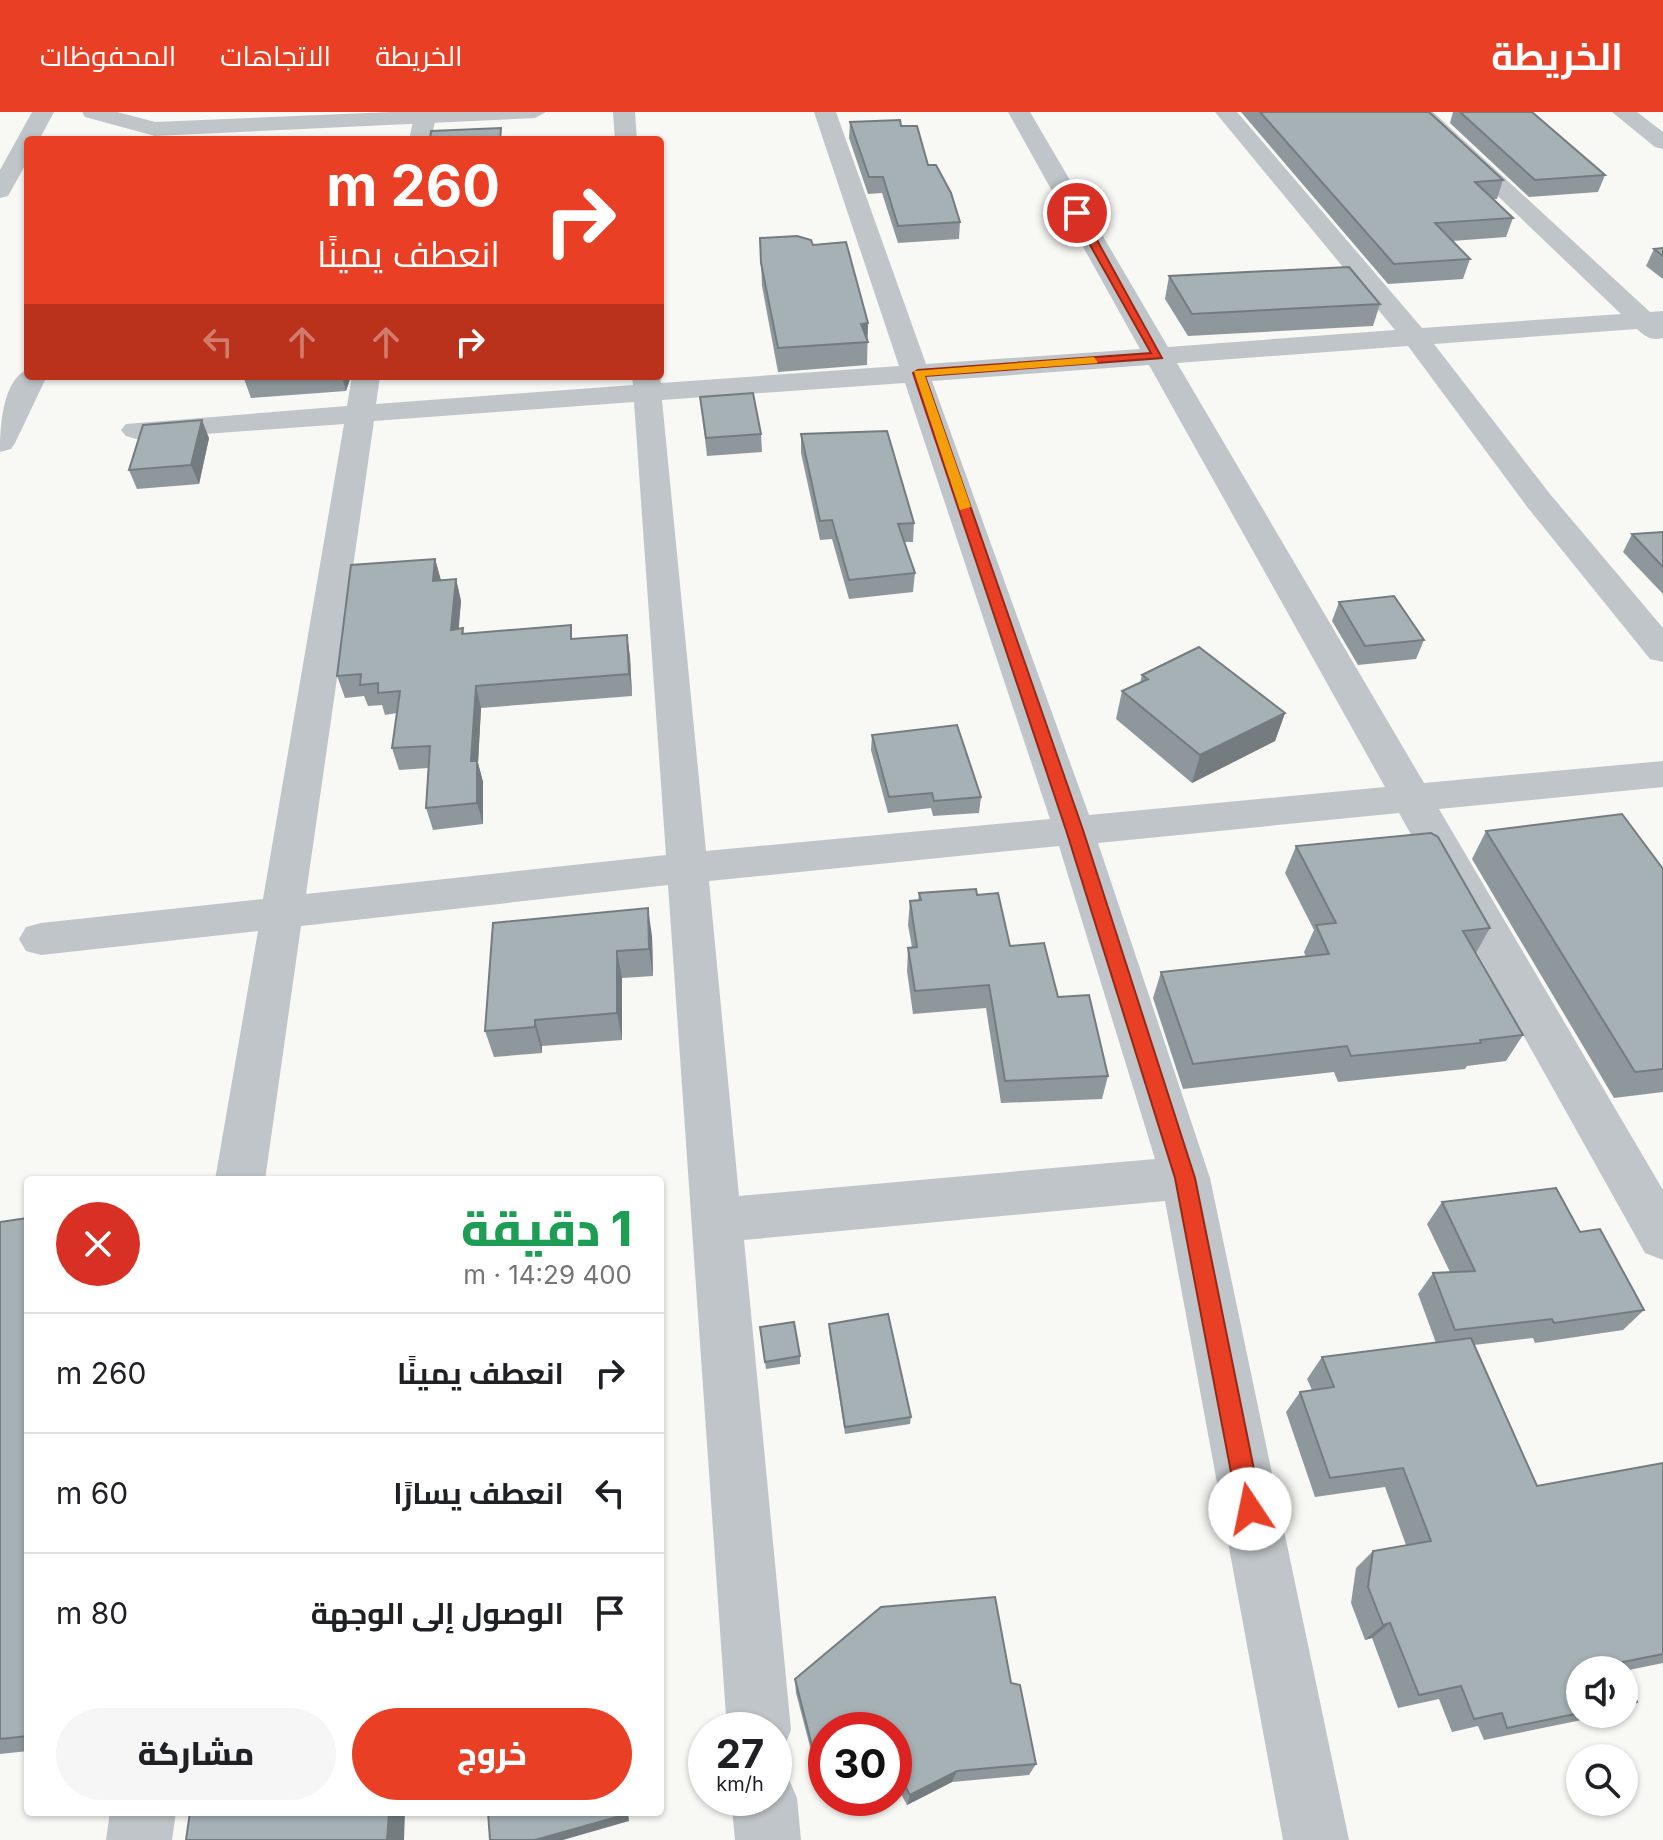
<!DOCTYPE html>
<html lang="ar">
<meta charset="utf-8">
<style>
body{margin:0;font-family:Inter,Cairo,sans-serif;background:#f6f6f6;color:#202124;direction:rtl;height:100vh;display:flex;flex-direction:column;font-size:30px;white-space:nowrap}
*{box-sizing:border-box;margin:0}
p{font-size:26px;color:#757577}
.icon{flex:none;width:44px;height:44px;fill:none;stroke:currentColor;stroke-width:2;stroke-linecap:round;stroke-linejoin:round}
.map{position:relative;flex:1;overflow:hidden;direction:ltr}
.side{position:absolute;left:24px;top:1064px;width:640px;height:640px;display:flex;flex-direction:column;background:#fff;border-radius:8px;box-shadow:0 2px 6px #0004;direction:rtl}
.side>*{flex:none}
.banner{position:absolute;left:24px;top:24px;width:640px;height:244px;border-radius:8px;box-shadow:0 2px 6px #0004;direction:rtl;background:#e93f24;color:#fff;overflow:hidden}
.tools{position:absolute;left:1566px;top:1544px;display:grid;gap:16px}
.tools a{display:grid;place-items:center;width:72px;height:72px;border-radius:50%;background:#fff;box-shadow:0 2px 6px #0004;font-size:40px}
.speed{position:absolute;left:688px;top:1600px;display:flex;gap:16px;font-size:40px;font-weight:700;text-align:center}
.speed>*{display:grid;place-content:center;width:104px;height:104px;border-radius:50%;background:#fff;box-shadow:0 2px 6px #0004;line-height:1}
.speed small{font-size:20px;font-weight:400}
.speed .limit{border:12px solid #d22;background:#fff;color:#111}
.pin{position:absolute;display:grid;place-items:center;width:68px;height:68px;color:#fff;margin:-34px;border:4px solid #fff;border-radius:50%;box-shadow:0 2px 8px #0007}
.me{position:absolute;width:88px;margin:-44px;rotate:349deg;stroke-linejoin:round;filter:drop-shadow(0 0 6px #0008)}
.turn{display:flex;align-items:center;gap:28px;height:168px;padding:0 32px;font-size:36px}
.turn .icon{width:104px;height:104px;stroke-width:2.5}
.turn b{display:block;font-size:56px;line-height:68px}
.lanes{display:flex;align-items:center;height:76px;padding:0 32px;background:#0003;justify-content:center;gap:40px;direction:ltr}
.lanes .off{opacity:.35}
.round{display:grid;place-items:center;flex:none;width:84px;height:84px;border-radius:42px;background:#f6f6f6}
.summary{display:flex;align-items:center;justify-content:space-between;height:136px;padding:0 32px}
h1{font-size:48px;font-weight:800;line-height:60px;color:#1e9e55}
.action{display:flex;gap:16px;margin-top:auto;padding:16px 32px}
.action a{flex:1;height:92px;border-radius:48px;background:#e93f24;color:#fff;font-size:32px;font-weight:800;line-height:92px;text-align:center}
.action a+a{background:#f6f6f6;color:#202124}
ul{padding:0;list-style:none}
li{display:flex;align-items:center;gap:24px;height:120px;padding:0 32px;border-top:2px solid #e0e0e0}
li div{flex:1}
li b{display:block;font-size:30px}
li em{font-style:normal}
header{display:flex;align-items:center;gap:48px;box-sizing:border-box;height:112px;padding:0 40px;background:#e93f24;color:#fff}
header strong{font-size:38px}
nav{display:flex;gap:44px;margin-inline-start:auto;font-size:28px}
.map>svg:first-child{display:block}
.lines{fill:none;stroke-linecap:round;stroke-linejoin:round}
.minor{fill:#bfc5c8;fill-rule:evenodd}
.tertiary{fill:#bfc5c8;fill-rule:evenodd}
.wall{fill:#8e989c}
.shaded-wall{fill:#747c7f}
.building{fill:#a5b1b5;stroke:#747c7f;stroke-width:2}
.route{fill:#e93f24;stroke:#972917;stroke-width:2}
.slow{fill:#f59e0b}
</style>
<header>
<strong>الخريطة</strong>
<nav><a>الخريطة</a><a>الاتجاهات</a><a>المحفوظات</a></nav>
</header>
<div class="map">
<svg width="1663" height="1728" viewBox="0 0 1663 1728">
<rect width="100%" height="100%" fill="#f8f8f5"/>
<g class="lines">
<g class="minor">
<path d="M32 0H54L39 28H28V48L8 84 0 86V58Z"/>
<path d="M82 0H117L163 12 166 17 155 24 85 5Z"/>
<path d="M415 0H437L431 28H409Z"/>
<path d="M613 0H635L637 28H615Z"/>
<path d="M814 0H836L926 252 1140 237 1008 0H1030L1168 235 1395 218 1215 0H1237L1422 216 1621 202 1410 0H1433L1650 200 1663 199V226C1651 229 1646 225 1637 217L1434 232 1550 382 1663 516V550L1650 547 1528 396 1408 234 1177 251 1424 671 1663 649V675L1439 697 1663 1078V1148L1645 1141 1399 701 1098 731 1210 1066 1349 1728H1283L1165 1089 744 1128 791 1618 782 1641 774 1644V1618H727L668 773 301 814 265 1068H215L258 819 41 843 26 839 19 827 26 815 41 811 263 787 344 312 136 327 126 324 121 318 126 312 347 294 352 264H380L376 292 633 273 632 264H660L661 271 899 254ZM1149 253 1385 675 1089 703 932 269ZM905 271 1050 707 706 739 662 288ZM634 290 666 743 306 782 374 309ZM1059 734 1155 1047 739 1084 709 769Z"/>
<path d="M1612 0H1637L1663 20V37L1655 35Z"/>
<path d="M774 1657 787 1663 797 1686 801 1728H735L731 1686H774Z"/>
<path d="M110 1700H176L172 1728H106Z"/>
</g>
<g class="tertiary">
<path d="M391 0H546L535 6 155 24 144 17 155 10Z"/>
<path d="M28 257V264H47L15 331 11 337 0 340C0 316 2 268 28 257Z"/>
</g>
</g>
<g class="wall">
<path d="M1241 0H1429L1503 68 1497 87H1493L1513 106 1506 125 1452 129 1470 147 1463 167 1388 172Z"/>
<path d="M1453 0H1532L1605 63 1598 80 1529 85 1450 11Z"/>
<path d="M850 10 901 14 928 53 960 110 959 127 898 131 882 81 868 82 849 26Z"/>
<path d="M760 126 813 133 868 211 867 253 778 260 762 174Z"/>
<path d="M1663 136V167L1646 154 1654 137Z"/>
<path d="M1169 164 1380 192 1373 214 1188 224 1165 187Z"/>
<path d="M243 264H351L346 279 251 286Z"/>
<path d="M700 285 761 322 762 340 707 344Z"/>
<path d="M801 322 914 411 913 430H904L915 461 913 480 849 487 832 427 820 428 801 341Z"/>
<path d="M209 326 199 372 137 377 129 358Z"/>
<path d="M1663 420V482L1623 440 1632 422Z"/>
<path d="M435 447 441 468 456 467 461 489 458 517 463 516 464 522 574 527 627 523 630 545 632 584 481 596 478 651 483 670V712L433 718 426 696 428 656 399 658 392 636 397 601 385 603 382 593 368 594 364 584 345 586 337 564Z"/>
<path d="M1339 490 1424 528 1416 547 1358 553 1332 509Z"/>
<path d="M1142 563 1285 601 1275 629 1192 671 1116 607 1122 579 1140 571Z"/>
<path d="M872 623 981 685 979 701 933 704 931 696 888 701 871 638Z"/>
<path d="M1486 719 1663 757V980L1614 986 1472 747Z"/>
<path d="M1296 734 1490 816 1476 841 1523 923 1506 949 1467 954 1465 957 1338 970 1334 960 1183 977 1153 886 1161 860 1306 845 1304 840 1314 818 1285 761Z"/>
<path d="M919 781 977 783 1010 834 1058 885 1108 964 1102 987 1001 991 986 896 913 902 907 859 908 836 912 835 908 813 910 789H918Z"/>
<path d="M493 811 652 824 653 864 622 866V928L542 934V941L494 945 485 919Z"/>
<path d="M1442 1090 1580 1120 1644 1198 1623 1218 1535 1231 1533 1226 1474 1233 1537 1374 1663 1351V1551L1624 1559 1580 1558V1602H1611L1484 1628 1478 1614 1452 1620 1439 1587 1398 1596 1372 1526 1365 1528 1351 1491 1356 1456 1373 1439 1406 1433 1385 1375 1315 1385 1286 1300 1300 1280 1312 1278 1307 1267 1322 1245 1436 1231 1418 1182 1433 1161 1450 1160 1427 1112Z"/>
<path d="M28 1106V1639L0 1642V1110Z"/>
<path d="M829 1212 911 1305 910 1312 845 1322 829 1219Z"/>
<path d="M760 1215 800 1244V1252L766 1257Z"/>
<path d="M795 1567 1011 1571 1036 1652 1029 1663 952 1670 907 1693 894 1669V1618H826V1683L823 1684 796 1581Z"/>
</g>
<g class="shaded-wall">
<path d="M868 211 867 230 861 212Z"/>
<path d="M342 264H351L346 279Z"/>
<path d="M202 308 209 326 199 372 191 353Z"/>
<path d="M435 447 441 469H433Z"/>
<path d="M456 467 461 489 457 539 451 518Z"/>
<path d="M627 523 630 545 632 584 629 562Z"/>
<path d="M476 574 481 596 478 651 483 670V712L477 691 471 649Z"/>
<path d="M1285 601 1275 629 1192 671 1200 643Z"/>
<path d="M648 796 652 824 653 864 649 837Z"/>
<path d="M617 839 622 866V928L617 901Z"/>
<path d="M535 908 542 934V941L535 915Z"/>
<path d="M1390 1511 1372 1526 1365 1528 1383 1513Z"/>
<path d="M957 1659 952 1670 907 1693 910 1683Z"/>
<path d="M826 1672V1683L823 1684 822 1673Z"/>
<path d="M389 1700H405L404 1728H387Z"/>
<path d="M623 1700H628L629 1709 563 1728H535Z"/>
</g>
<g class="building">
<path d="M1260 0H1429L1503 68 1475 70 1513 106 1435 111 1470 147 1394 152Z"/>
<path d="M1460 0H1532L1605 63 1535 68Z"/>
<path d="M900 8 901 14H917L928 53H936L951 81 960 110 898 114 883 65H869L850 10Z"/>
<path d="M501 16 500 28H430L431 19Z"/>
<path d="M797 124 811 128 813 133 846 130 868 211 861 212 868 230 778 236 761 151 760 126Z"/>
<path d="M1663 136V144L1654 137Z"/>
<path d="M1349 155 1380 192 1192 202 1169 164Z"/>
<path d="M753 281 761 322 706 326 700 285Z"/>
<path d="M202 308 191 353 129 358 143 313Z"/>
<path d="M887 319 914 411 898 412 915 461 849 468 832 408 820 409 801 322Z"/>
<path d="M1663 420V455L1632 422Z"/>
<path d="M435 447 433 469 456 467 451 518 463 516 462 522 571 513V527L627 523 629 562 476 574 471 649H477V691L426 696 430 634 392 636 400 579 378 581V571L360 573 361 562 337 564 351 453Z"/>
<path d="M1394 484 1424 528 1365 534 1339 490Z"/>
<path d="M1199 535 1285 601 1200 643 1122 579 1148 567 1142 563Z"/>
<path d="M957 613 981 685 934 689 932 681 889 685 872 623Z"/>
<path d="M1622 702 1663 757V957L1635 960 1486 719Z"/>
<path d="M1431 721 1438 725 1490 816 1463 819 1523 923 1480 928 1481 931 1351 944 1347 934 1193 952 1161 860 1329 842 1316 813 1336 811 1296 734Z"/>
<path d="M976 777 977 783 998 781 1010 834 1044 831 1058 885 1089 883 1108 964 1005 969 989 873 915 879 908 836 917 835 910 789 921 788 919 781Z"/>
<path d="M648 796 649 837 617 839V901L535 908V915L485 919 493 811Z"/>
<path d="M1556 1076 1580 1120 1600 1117 1644 1198 1554 1211 1552 1207 1455 1218 1433 1161 1475 1159 1442 1090Z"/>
<path d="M28 1106V1624L0 1627V1110Z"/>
<path d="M888 1202 911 1305 845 1315 829 1212Z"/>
<path d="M794 1210 800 1244 765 1250 760 1215Z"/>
<path d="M1471 1226 1537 1374 1663 1351V1542L1618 1551 1621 1558H1580V1601L1507 1616 1502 1601 1474 1607 1461 1574 1419 1583 1390 1511 1383 1513 1368 1475 1373 1439 1431 1429 1403 1356 1330 1366 1300 1280 1334 1275 1322 1245Z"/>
<path d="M995 1485 1011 1571 1020 1573 1036 1652 957 1659 910 1683 894 1654V1618H826V1672L822 1673 795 1567 881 1495Z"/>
<path d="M1624 1563 1637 1590 1624 1593Z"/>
<path d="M190 1700H389L387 1728H186Z"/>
<path d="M488 1700H623L624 1703 535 1728H490Z"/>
</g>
<path class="route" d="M1077 98 1082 101 1162 246 925 264 1083 718 1195 1066 1262 1397 1259 1405 1250 1409 1242 1405 1238 1397 1175 1066 1066 718 913 261 918 258 1151 241 1072 101Z"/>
<path class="slow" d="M1094 245 1098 251 925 264 971 395 960 398 914 259Z"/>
</svg>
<div class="tools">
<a><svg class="icon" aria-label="sound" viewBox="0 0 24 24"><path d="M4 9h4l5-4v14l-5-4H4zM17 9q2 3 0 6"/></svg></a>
<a><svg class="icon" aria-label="search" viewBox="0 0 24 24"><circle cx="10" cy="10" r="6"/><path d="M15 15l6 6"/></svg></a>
</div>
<div class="speed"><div>27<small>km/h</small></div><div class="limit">30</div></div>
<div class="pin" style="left:1077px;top:101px;background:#d93025"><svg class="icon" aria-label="arrive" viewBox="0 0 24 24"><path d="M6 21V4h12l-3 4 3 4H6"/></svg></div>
<svg class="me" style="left:1250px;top:1397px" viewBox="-20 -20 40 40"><circle r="19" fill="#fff"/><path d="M0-13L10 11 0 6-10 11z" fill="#e93f24"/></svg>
<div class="banner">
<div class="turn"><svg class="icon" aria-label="right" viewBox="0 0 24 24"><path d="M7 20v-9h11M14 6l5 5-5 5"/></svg><div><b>260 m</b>انعطف يمينًا</div></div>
<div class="lanes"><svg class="icon off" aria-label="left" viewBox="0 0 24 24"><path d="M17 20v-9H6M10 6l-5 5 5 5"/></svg><svg class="icon off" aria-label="ahead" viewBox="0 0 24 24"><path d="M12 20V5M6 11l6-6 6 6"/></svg><svg class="icon off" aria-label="ahead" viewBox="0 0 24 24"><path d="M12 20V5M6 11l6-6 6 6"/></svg><svg class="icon" aria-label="right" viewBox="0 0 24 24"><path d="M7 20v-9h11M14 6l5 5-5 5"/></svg></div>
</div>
<section class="side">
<div class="summary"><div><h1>1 دقيقة</h1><p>400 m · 14:29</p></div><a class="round" style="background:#d93025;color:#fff"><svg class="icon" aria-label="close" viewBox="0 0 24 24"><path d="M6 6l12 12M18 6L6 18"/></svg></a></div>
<ul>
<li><svg class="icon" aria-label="right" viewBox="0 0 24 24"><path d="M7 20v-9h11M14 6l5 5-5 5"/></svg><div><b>انعطف يمينًا</b></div><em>260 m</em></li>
<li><svg class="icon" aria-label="left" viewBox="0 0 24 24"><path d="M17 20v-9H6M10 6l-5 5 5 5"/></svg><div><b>انعطف يسارًا</b></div><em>60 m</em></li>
<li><svg class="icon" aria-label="arrive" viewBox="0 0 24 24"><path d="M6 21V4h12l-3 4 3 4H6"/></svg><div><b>الوصول إلى الوجهة</b></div><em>80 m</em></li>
</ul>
<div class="action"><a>خروج</a><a>مشاركة</a></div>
</section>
</div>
